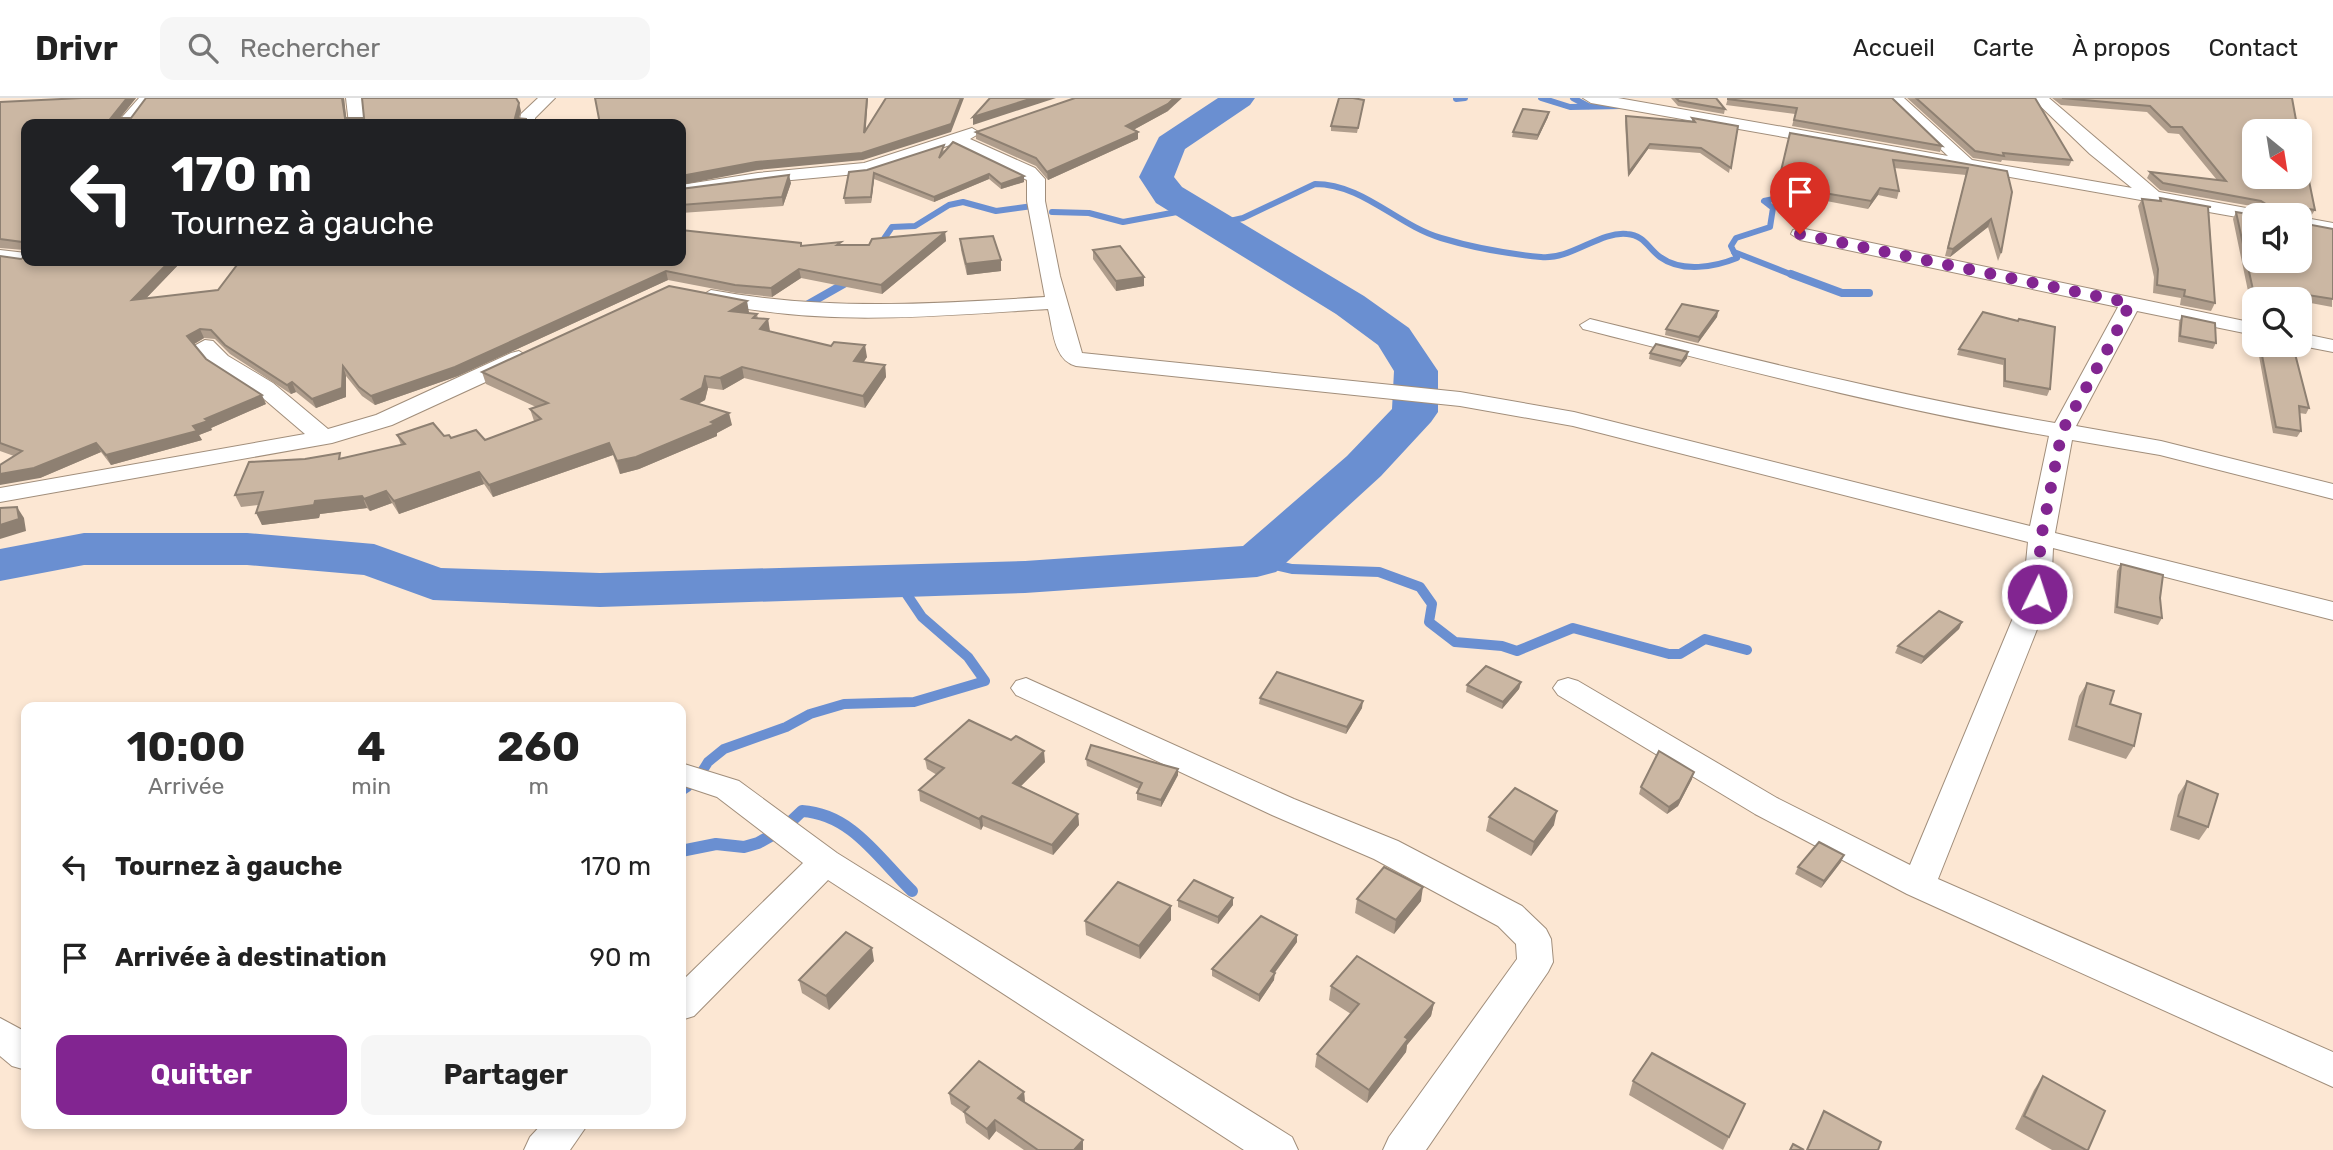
<!DOCTYPE html>
<html lang="fr">
<meta charset="utf-8">
<style>
body{margin:0;font-family:Rubik,sans-serif;background:#f6f6f6;color:#222;height:100vh;display:flex;flex-direction:column;font-size:26px;white-space:nowrap}
*{box-sizing:border-box;margin:0}
p{font-size:23px;color:#767676}
.icon{flex:none;width:38px;height:38px;fill:none;stroke:currentColor;stroke-width:2;stroke-linecap:round;stroke-linejoin:round}
.map{position:relative;flex:1;overflow:hidden}
.side{position:absolute;left:21px;top:604px;width:665px;height:427px;display:flex;flex-direction:column;background:#fff;border-radius:14px;box-shadow:0 4px 10px #0003}
.side>*{flex:none}
.banner{position:absolute;left:21px;top:21px;width:665px;height:147px;border-radius:14px;box-shadow:0 4px 10px #0003;background:#202124;color:#fff;overflow:hidden}
.needle{width:46px;rotate:150deg}
.controls{position:absolute;left:2242px;top:21px;display:grid;gap:14px}
.controls a{display:grid;place-items:center;width:70px;height:70px;border-radius:14px;background:#fff;box-shadow:0 4px 10px #0003;font-size:35px}
.pin{position:absolute;display:grid;place-items:center;width:60px;height:60px;color:#fff;margin:-72px -30px;border-radius:50% 50% 50% 0;rotate:-45deg;box-shadow:0 0 7px #0007}
.pin .icon{rotate:45deg}
.me{position:absolute;width:77px;margin:-38px;rotate:4deg;stroke-linejoin:round;filter:drop-shadow(0 0 5px #0008)}
.turn{display:flex;align-items:center;gap:24px;height:147px;padding:0 35px;font-size:32px}
.turn .icon{width:91px;height:91px;stroke-width:2.5}
.turn b{display:block;font-size:49px;line-height:60px}
.eta{display:flex;justify-content:space-evenly;align-items:center;height:119px;text-align:center}
.eta b{font-size:42px;font-weight:700;line-height:49px}
.action{display:flex;gap:14px;margin-top:auto;padding:14px 35px}
.action a{flex:1;height:80px;border-radius:14px;background:#822591;color:#fff;font-size:28px;font-weight:700;line-height:80px;text-align:center}
.action a+a{background:#f6f6f6;color:#222}
ul{padding:0;list-style:none}
li{display:flex;align-items:center;gap:21px;height:91px;padding:0 35px}
li div{flex:1}
li b{display:block;font-size:26px}
li em{font-style:normal}
header{display:flex;align-items:center;gap:42px;box-sizing:border-box;height:98px;padding:0 35px;background:#fff;border-bottom:2px solid #e0e0e0}
header strong{font-size:33px}
nav{display:flex;gap:38px;margin-inline-start:auto;font-size:24px}
.search{width:490px;height:63px;background:#f6f6f6;display:flex;align-items:center;gap:18px;box-sizing:border-box;padding:0 24px;border-radius:14px;color:#767676;font-size:26px}
.map>svg:first-child{display:block}
.lines{fill:none;stroke-linecap:round;stroke-linejoin:round}
.stream-far3{stroke:#6a8fd1;stroke-width:6}
.stream-far2{stroke:#6a8fd1;stroke-width:8}
.stream-far1{stroke:#6a8fd1;stroke-width:10}
.stream{stroke:#6a8fd1;stroke-width:12}
.river{fill:#6a8fd1;fill-rule:evenodd}
.minor-casing{stroke:#a18e7b;stroke-width:2}
.minor{fill:#fff;fill-rule:evenodd}
.wall{fill:#af9d8c}
.shaded-wall{fill:#8e8072}
.building{fill:#cbb7a3;stroke:#8e8072;stroke-width:2}
.route{stroke:#822591;stroke-width:12;stroke-dasharray:0 21.6}
</style>
<header>
<strong>Drivr</strong>
<div class="search"><svg class="icon" aria-label="search" viewBox="0 0 24 24"><circle cx="10" cy="10" r="6"/><path d="M15 15l6 6"/></svg>Rechercher</div>
<nav><a>Accueil</a><a>Carte</a><a>À propos</a><a>Contact</a></nav>
</header>
<div class="map">
<svg width="2333" height="1052" viewBox="0 0 2333 1052">
<rect width="100%" height="100%" fill="#fce7d3"/>
<g class="lines">
<g class="stream-far3">
<path d="M1541 0 1570 9 1622 8"/>
<path d="M1573 0 1588 8"/>
<path d="M1456 1 1465 0"/>
<path d="M1052 114 1089 115 1123 124 1193 111"/>
<path d="M1217 126 1243 120 1315 86C1363 86 1397 127 1441 140 1471 149 1509 156 1541 159 1571 162 1600 133 1627 136 1644 137 1648 150 1660 159 1682 175 1715 169 1737 160L1731 148 1736 140 1770 129 1773 110 1764 103 1820 91 1827 84"/>
<path d="M879 148 892 129 915 128 949 107 963 104 996 113 1040 107"/>
<path d="M1734 154 1795 178"/>
</g>
<g class="stream-far2">
<path d="M1791 176 1842 195H1869"/>
<path d="M805 208 849 183"/>
</g>
<g class="stream-far1">
<path d="M1257 463 1292 471 1379 474 1420 489 1432 506 1429 524 1455 544 1502 548 1517 553 1573 530 1669 556H1680L1705 541 1747 552"/>
<path d="M685 689 698 680 708 664 724 651 786 629 810 616 844 606 914 604 985 583 968 559 922 519 897 482"/>
</g>
<g class="stream">
<path d="M681 692 687 688"/>
<path d="M681 753 716 746 744 749 758 745 783 731 802 713C852 716 879 761 912 793"/>
</g>
<path class="river" d="M1218 0H1255L1250 7 1185 51 1174 79 1182 89 1364 198 1409 230 1438 273V314L1431 324 1381 378 1276 474 1257 479 1025 495 600 509 433 502 364 477 247 467H84L0 483V451L84 435H247L374 446 441 470 600 475 1025 463 1243 448 1347 358 1392 311 1394 273 1378 247 1336 216 1156 105 1139 79 1159 39Z"/>
<defs>
<g id="minor">
<path d="M139 0H155L132 26H116Z"/>
<path d="M346 0H362L365 26H349Z"/>
<path d="M538 0H555L535 20V26H519L521 16Z"/>
<path d="M1583 0H1618L1948 58 1887 0H1904L1972 62 2132 90 2090 56 2032 0H2049L2159 94 2257 112 2266 117H2254V122L1591 5Z"/>
<path d="M972 30 980 35 970 41 1035 70 1045 81V103L1060 178 1082 255 1460 294 1574 314 2030 428 2049 338C1892 311 1737 270 1583 231L1580 227 1590 221C1744 259 1898 298 2055 325L2118 209 1800 142 1791 136 1793 132 1800 130 2254 225V237L2137 213 2076 328 2161 343 2333 386V401L2160 357 2072 342 2055 435 2333 504V522L2053 450 2051 496 1938 781 2333 954V989L1907 796 1755 716 1558 597 1553 590 1558 583 1568 580 1578 583 1777 700 1910 767 2023 496 2028 444 1573 328 1460 308 1076 268C1053 262 1053 230 1048 211 934 218 816 230 704 202L701 198 711 192C823 213 933 206 1045 199L1027 103V82L953 46 867 75 758 85 681 97V87L758 75 864 65Z"/>
<path d="M2300 119 2333 125V137L2300 130Z"/>
<path d="M0 152 26 155V163H34L26 167 0 164Z"/>
<path d="M2300 235 2333 242V254L2297 247Z"/>
<path d="M205 242 213 243 228 258 273 285 328 331 376 317 511 255 519 253 530 260 527 265 392 327 332 345 0 404V390L305 336 257 295 212 268 194 248Z"/>
<path d="M1026 580 1294 701 1398 743 1522 808 1546 831 1551 841 1553 864 1548 874 1426 1052H1383L1389 1039 1517 861 1516 846 1498 828 1374 761 1272 717 1016 597 1011 590 1016 583Z"/>
<path d="M681 665 739 683 837 755 1292 1039 1298 1052H1244L828 782 694 918 681 922V884L803 765 717 699 681 687Z"/>
<path d="M0 920 26 934V972L12 968 0 958Z"/>
<path d="M542 1026H588L570 1052H524L530 1039Z"/>
</g>
</defs>
<use href="#minor" class="minor-casing"/>
<use href="#minor" class="minor"/>
</g>
<g class="wall">
<path d="M82 0H136L120 20H131L146 0H344L346 20 521 13 519 20 26 26V156L24 152 0 150V4Z"/>
<path d="M1671 0H1716L1725 11 1724 16 1678 8Z"/>
<path d="M1728 0H1892L1942 48 1940 54 1792 28 1795 16 1726 7Z"/>
<path d="M1907 0H2035L2072 62 2069 68 2002 62 2001 64 1973 60Z"/>
<path d="M2052 0H2292L2315 112 2311 118 2302 117 2301 125 2333 131 2332 209 2300 203V201H2254V222L2233 121 2236 114 2254 163 2262 112 2257 109 2160 92 2147 80 2150 74 2217 82 2179 36 2168 35 2147 14 2061 7Z"/>
<path d="M1364 2 1357 35 1331 33V28Z"/>
<path d="M1168 13 1133 32 1138 41 1048 82 1036 68 976 41V34Z"/>
<path d="M1626 18 1692 23V20L1738 28 1729 75 1700 55 1648 51 1628 79 1625 23Z"/>
<path d="M1548 19 1537 42 1512 39 1513 34Z"/>
<path d="M1790 35 2007 73 2001 155 1998 163 1988 129 1950 159 1945 158 1966 77 1894 70 1899 93 1897 101 1878 97 1868 111 1816 101 1821 89 1779 80Z"/>
<path d="M945 52 943 55 1024 84 1001 91 989 81 934 104 874 81 871 105 845 106 844 100 867 72Z"/>
<path d="M791 85 783 108 681 115V91Z"/>
<path d="M2160 100 2209 114 2215 205 2211 213 2180 207 2181 200 2153 195 2154 179 2138 108 2142 101 2159 102Z"/>
<path d="M945 134 946 143 882 196 801 180 772 199 736 195 668 182 458 278 375 307 362 298 346 278V299L316 310 296 294 291 296 230 256 215 241 204 240 194 246 206 261 266 306 211 330 212 332 199 337 202 342 111 367 101 354 40 380 14 358 0 353V158L21 161 182 163 146 200 801 148 869 147Z"/>
<path d="M960 141 1001 173 967 177 961 152Z"/>
<path d="M1093 152 1144 179V188L1116 193 1093 161Z"/>
<path d="M1718 213 1717 219 1698 245 1665 237 1666 231Z"/>
<path d="M749 214 747 215 757 216 758 221H768L769 233 867 259 863 265 885 267 886 279 865 310 744 280 723 292 708 290 705 302 698 306 732 327 717 335V338L639 371 620 376 613 357 493 399 484 386 399 416 392 405 370 413 367 410 320 416 319 420 262 427 258 407 241 409 235 397 342 360 401 347 397 337 444 338 451 340 485 342 534 323 530 311 536 309 486 286 482 274Z"/>
<path d="M1983 214 2050 291 2047 298 2003 289V267L1957 257 1959 251Z"/>
<path d="M2182 218 2216 245 2213 251 2178 244 2179 224Z"/>
<path d="M2257 247H2287L2309 310 2306 316 2299 315 2301 333 2297 339 2273 335Z"/>
<path d="M1650 255 1687 260 1680 269 1649 261Z"/>
<path d="M2121 466 2160 500 2162 520 2158 527 2114 515 2117 473Z"/>
<path d="M1962 524 1959 531 1921 566 1895 555 1898 548Z"/>
<path d="M1521 584 1519 591 1502 611 1466 594 1467 587Z"/>
<path d="M2087 585 2110 606 2134 648 2126 661 2068 642 2079 598Z"/>
<path d="M1260 600 1362 610 1346 636 1259 606Z"/>
<path d="M925 661 1045 664 1021 688 1078 716 1079 727 1053 757 983 728 981 732 920 703 919 692 937 677 927 671Z"/>
<path d="M1086 661 1178 677 1161 709 1137 702V695L1139 691 1087 668Z"/>
<path d="M1692 681 1678 708 1667 716 1639 696 1641 689Z"/>
<path d="M2187 683 2208 729 2199 742 2170 732 2178 697Z"/>
<path d="M1489 719 1554 727 1531 758 1486 733Z"/>
<path d="M1844 757 1841 764 1821 790 1795 776 1798 769Z"/>
<path d="M1357 801 1421 803 1394 836 1355 815Z"/>
<path d="M1178 802 1233 807 1218 826 1178 809Z"/>
<path d="M1171 822 1140 861 1086 837 1085 823Z"/>
<path d="M1297 844 1274 875V882L1259 904 1212 878V871Z"/>
<path d="M874 863 829 912 802 895 799 882Z"/>
<path d="M1331 888 1434 905 1431 918 1407 947 1406 954 1367 1005 1315 969 1317 956 1351 916 1329 902Z"/>
<path d="M2043 978 2088 1052H2052L2015 1031 2034 992Z"/>
<path d="M1633 983 1745 1006 1723 1052 1629 997Z"/>
<path d="M1024 994 1025 1005 1083 1052H1024L996 1033 989 1042 966 1025 964 1015 951 1006 949 995Z"/>
</g>
<g class="shaded-wall">
<path d="M127 0H136L115 26 111 20Z"/>
<path d="M342 0H344L347 26 345 20Z"/>
<path d="M867 0H868L865 42 864 35Z"/>
<path d="M961 0H964L951 34 863 62 758 72 681 87V78L756 64 862 55Z"/>
<path d="M1033 0H1056L973 27V19Z"/>
<path d="M1174 0H1182L1168 13 1126 36V28Z"/>
<path d="M519 5 521 13 517 26 515 20Z"/>
<path d="M1549 14 1548 19 1537 42 1538 37Z"/>
<path d="M1138 34V41L1048 82 1047 74Z"/>
<path d="M1650 46 1648 51 1628 79 1629 74Z"/>
<path d="M874 75V81L871 105V99Z"/>
<path d="M989 76V81L934 104V99Z"/>
<path d="M789 77 791 85 783 108 782 99Z"/>
<path d="M1024 78V84L1001 91V86Z"/>
<path d="M1880 90 1878 97 1868 111 1871 103Z"/>
<path d="M1991 121 1988 129 1950 159 1953 151Z"/>
<path d="M945 134 946 143 882 196 881 187Z"/>
<path d="M1001 162V173L967 177 966 166Z"/>
<path d="M170 163H182L136 211 132 202Z"/>
<path d="M799 171 801 180 772 199 771 190Z"/>
<path d="M666 173 668 182 458 278 375 307 371 298Z"/>
<path d="M1144 179V188L1116 193V183Z"/>
<path d="M747 203 749 214 733 225 730 213Z"/>
<path d="M1718 213 1717 219 1698 245 1699 239Z"/>
<path d="M768 221 770 233 763 242 760 231Z"/>
<path d="M200 231 204 240 191 248 187 238Z"/>
<path d="M865 247 867 259 856 275 854 263Z"/>
<path d="M1688 254 1687 260 1680 269 1682 263Z"/>
<path d="M885 267 886 279 865 310 863 298Z"/>
<path d="M343 268 346 278V299L316 310 312 301Z"/>
<path d="M742 269 744 280 723 292 720 280Z"/>
<path d="M705 278 708 290 705 302 685 313 682 301Z"/>
<path d="M292 284 296 294 291 296 287 287Z"/>
<path d="M262 297 266 306 211 330 212 332 199 337 202 342 111 367 106 357 193 328 205 321Z"/>
<path d="M729 315 732 327 717 335V338L639 371 620 376 617 363 711 324Z"/>
<path d="M96 345 101 354 40 380 0 387V376Z"/>
<path d="M609 345 613 357 493 399 489 387Z"/>
<path d="M479 374 484 386 399 416 394 403Z"/>
<path d="M386 393 392 405 370 413 364 401Z"/>
<path d="M362 398 367 410 320 416 319 420 262 427 256 415 315 403Z"/>
<path d="M17 409 24 420 26 433 0 441V427Z"/>
<path d="M1962 524 1959 531 1921 566 1924 559Z"/>
<path d="M1521 584 1519 591 1502 611 1503 604Z"/>
<path d="M1363 603 1362 610 1346 636 1347 629Z"/>
<path d="M1044 653 1045 664 1014 695 1013 685Z"/>
<path d="M1178 671V677L1161 709V702Z"/>
<path d="M1694 674 1692 681 1678 708 1667 716 1669 709Z"/>
<path d="M1557 713 1554 727 1531 758 1534 744Z"/>
<path d="M1078 716 1079 727 1053 757 1052 747Z"/>
<path d="M982 718 983 728 981 732 979 721Z"/>
<path d="M1844 757 1841 764 1821 790 1824 783Z"/>
<path d="M1423 789 1421 803 1394 836 1396 822Z"/>
<path d="M1233 800V807L1218 826V819Z"/>
<path d="M1171 808V822L1140 861 1139 848Z"/>
<path d="M1297 837V844L1271 880V873Z"/>
<path d="M872 850 874 863 829 912 826 898Z"/>
<path d="M1275 875 1274 882 1259 904V897Z"/>
<path d="M1434 905 1431 918 1407 947 1406 954 1367 1005 1369 992 1405 939Z"/>
<path d="M1024 994 1025 1005 1018 1000Z"/>
<path d="M995 1022 996 1033 989 1042 987 1031Z"/>
<path d="M1083 1042V1052H1074Z"/>
</g>
<g class="building">
<path d="M82 0H127L111 20H131L146 0H342L345 20H364L362 0H516L519 5 515 20 526 21V26H26V153L24 152 22 144 0 141V4Z"/>
<path d="M595 0H867L864 35 886 0H961L951 26 862 55 756 64 681 78V26H600Z"/>
<path d="M990 0H1033L973 19Z"/>
<path d="M1075 0H1174L1168 6 1126 28 1138 34 1047 74 1036 60 976 34Z"/>
<path d="M1339 0H1353L1364 2 1358 30 1331 28Z"/>
<path d="M1676 0H1716L1725 11 1679 3Z"/>
<path d="M1728 0H1892L1942 48 1794 22 1797 10 1728 1Z"/>
<path d="M1916 0H2035L2072 62 2003 55 2004 58 1975 53Z"/>
<path d="M2062 0H2292L2298 33H2254V79H2300V39L2315 112 2302 110 2301 125 2333 131V201L2289 194 2282 201H2255L2236 114 2254 117V163H2300V117H2257L2260 113 2272 110 2261 103 2163 85 2150 74 2226 83 2182 29H2171L2150 8Z"/>
<path d="M1523 11 1549 14 1538 37 1513 34Z"/>
<path d="M1626 18 1695 24 1692 20 1738 28 1731 70 1701 50 1650 46 1629 74Z"/>
<path d="M1790 35 2007 73 2012 94 2001 155 1991 121 1953 151 1948 150 1968 70 1893 62 1899 93 1880 90 1871 103 1818 94 1824 81 1781 73Z"/>
<path d="M953 44 1024 78 1001 86 989 76 934 99 874 75 871 99 844 100 849 74 867 72 944 47 939 60Z"/>
<path d="M789 77 782 99 681 107V91Z"/>
<path d="M2160 100 2211 109H2208L2215 205 2184 198 2185 192 2157 187 2158 171 2142 101 2161 103Z"/>
<path d="M681 132 801 145V148L841 144 837 147H869L872 141 945 134 881 187 799 171 771 190 735 187 666 173 455 269 371 298 359 289 343 268 342 290 312 301 292 284 287 287 225 247 211 232 200 231 187 238 206 261 262 297 205 321 208 323 193 328 197 333 106 357 96 345 34 370 0 376V367L22 353 0 345V158L21 161 26 158V163H170L132 202 218 192 240 163H681Z"/>
<path d="M993 138 1001 162 966 166 960 141Z"/>
<path d="M1120 148 1144 179 1116 183 1093 152Z"/>
<path d="M669 188 747 203 730 213 757 216 753 220 768 221 760 231 831 248 834 244 865 247 854 263 885 267 863 298 742 269 720 280 705 278 702 290 682 301 729 315 711 324 715 326 636 359 617 363 609 345 489 387 479 374 394 403 386 393 364 401 362 398 315 403 314 407 256 415 263 394 235 397 249 364 305 361 340 355 339 361 405 346 397 337 433 325 444 338 449 337 451 340 476 332 485 342 541 321 530 311 548 305 482 274Z"/>
<path d="M1682 206 1718 213 1699 239 1666 231Z"/>
<path d="M1983 214 2018 223 2019 221 2055 229 2050 291 2005 283V261L1959 251Z"/>
<path d="M2182 218 2215 225 2216 245 2180 238Z"/>
<path d="M1656 246 1688 254 1682 263 1650 255Z"/>
<path d="M2260 247 2293 248 2309 310 2299 308 2301 333 2276 329Z"/>
<path d="M17 409 19 421 0 427V410Z"/>
<path d="M2121 466 2163 477 2160 500 2162 520 2117 509Z"/>
<path d="M1939 513 1962 524 1924 559 1898 548Z"/>
<path d="M1486 568 1521 584 1503 604 1467 587Z"/>
<path d="M1277 574 1363 603 1347 629 1260 600Z"/>
<path d="M2087 585 2114 593 2110 606 2141 616 2134 648 2076 628Z"/>
<path d="M969 622 1011 642 1016 638 1044 653 1013 685 1078 716 1052 747 982 718 979 721 919 692 944 670 925 661Z"/>
<path d="M1091 647 1178 671 1161 702 1137 695 1142 685 1086 661Z"/>
<path d="M1659 653 1694 674 1680 701 1669 709 1641 689Z"/>
<path d="M2187 683 2218 696 2208 729 2178 718Z"/>
<path d="M1515 690 1557 713 1534 744 1489 719Z"/>
<path d="M1819 744 1844 757 1824 783 1798 769Z"/>
<path d="M1384 769 1423 789 1396 822 1357 801Z"/>
<path d="M1194 782 1233 800 1218 819 1178 802Z"/>
<path d="M1118 784 1171 808 1139 848 1085 823Z"/>
<path d="M1261 818 1297 837 1271 873 1275 875 1259 897 1212 871Z"/>
<path d="M846 834 872 850 826 898 799 882Z"/>
<path d="M1357 858 1434 905 1405 939 1408 941 1369 992 1317 956 1359 906 1331 888Z"/>
<path d="M1652 955 1745 1006 1729 1039 1633 983Z"/>
<path d="M979 963 1024 994 1018 1000 1083 1042 1074 1052H1038L995 1022 987 1031 964 1014 969 1009 949 995Z"/>
<path d="M2043 978 2105 1013 2088 1052H2086L2024 1018Z"/>
<path d="M1824 1013 1881 1044 1878 1052H1807Z"/>
<path d="M1793 1046 1804 1052H1790Z"/>
</g>
<g class="lines">
<path class="route" d="M1800 136 2130 205 2112 243 2062 333 2041 440 2037 496"/>
</g>
</svg>
<div class="controls">
<a><svg class="needle" viewBox="-14 -14 28 28"><path d="M0-13l5 13h-10z" fill="#e53935"/><path d="M0 13l5-13h-10z" fill="#767676"/></svg></a>
<a><svg class="icon" aria-label="sound" viewBox="0 0 24 24"><path d="M4 9h4l5-4v14l-5-4H4zM17 9q2 3 0 6"/></svg></a>
<a><svg class="icon" aria-label="search" viewBox="0 0 24 24"><circle cx="10" cy="10" r="6"/><path d="M15 15l6 6"/></svg></a>
</div>
<div class="pin" style="left:1800px;top:136px;background:#d93025"><svg class="icon" aria-label="arrive" viewBox="0 0 24 24"><path d="M6 21V4h12l-3 4 3 4H6"/></svg></div>
<svg class="me" style="left:2037px;top:496px" viewBox="-20 -20 40 40"><circle r="17" fill="#822591" stroke="#fff" stroke-width="3"/><path d="M0-11L8 9 0 5-8 9z" fill="#fff"/></svg>
<div class="banner">
<div class="turn"><svg class="icon" aria-label="left" viewBox="0 0 24 24"><path d="M17 20v-9H6M10 6l-5 5 5 5"/></svg><div><b>170 m</b>Tournez à gauche</div></div>
</div>
<section class="side">
<div class="eta">
<div><b>10:00</b><p>Arrivée</p></div>
<div><b>4</b><p>min</p></div>
<div><b>260</b><p>m</p></div>
</div>
<ul>
<li><svg class="icon" aria-label="left" viewBox="0 0 24 24"><path d="M17 20v-9H6M10 6l-5 5 5 5"/></svg><div><b>Tournez à gauche</b></div><em>170 m</em></li>
<li><svg class="icon" aria-label="arrive" viewBox="0 0 24 24"><path d="M6 21V4h12l-3 4 3 4H6"/></svg><div><b>Arrivée à destination</b></div><em>90 m</em></li>
</ul>
<div class="action"><a>Quitter</a><a>Partager</a></div>
</section>
</div>
